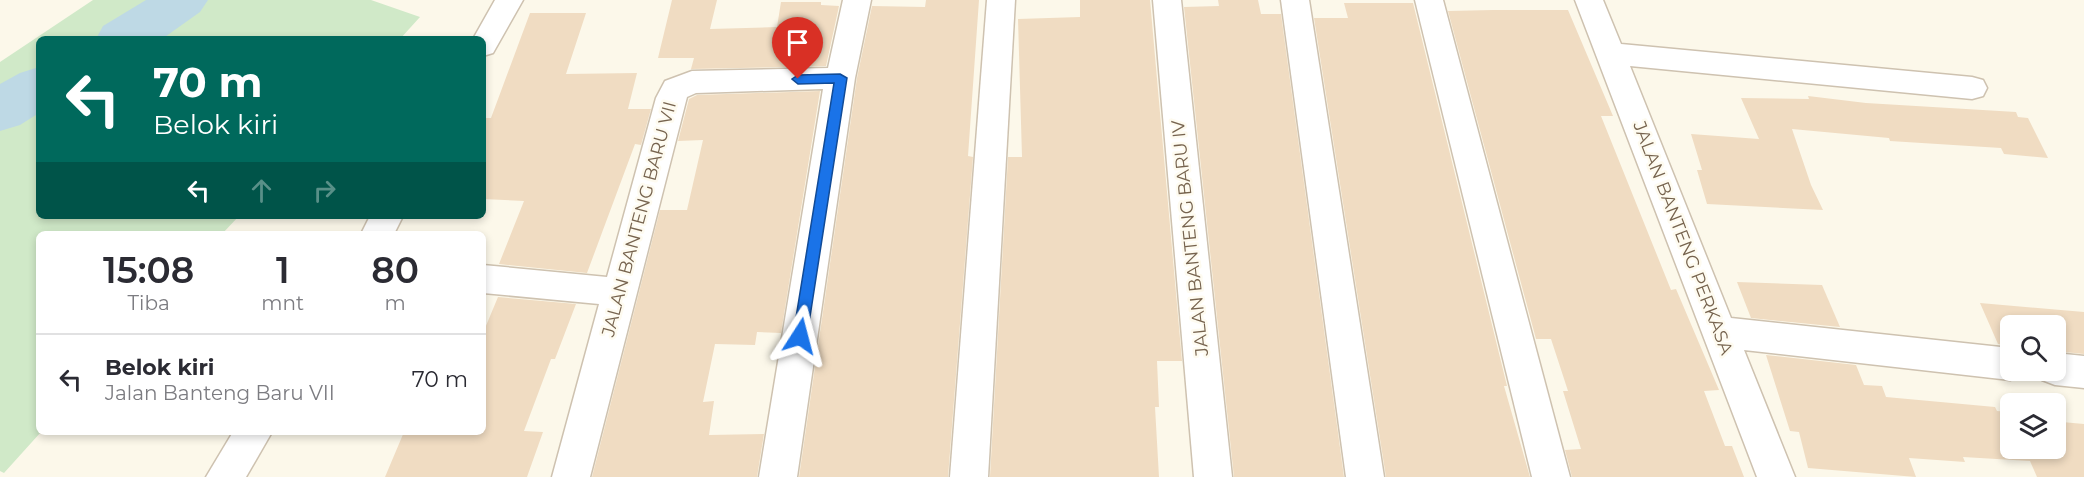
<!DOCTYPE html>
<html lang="id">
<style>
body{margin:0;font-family:Montserrat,sans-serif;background:#f7f7f7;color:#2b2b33;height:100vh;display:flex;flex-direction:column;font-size:22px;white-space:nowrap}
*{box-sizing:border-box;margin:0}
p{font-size:20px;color:#7c7c81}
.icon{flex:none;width:33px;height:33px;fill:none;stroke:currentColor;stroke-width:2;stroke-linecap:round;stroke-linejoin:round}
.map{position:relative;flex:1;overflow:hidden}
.details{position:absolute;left:36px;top:231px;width:450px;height:204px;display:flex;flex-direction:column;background:#fff;border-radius:9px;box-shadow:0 3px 9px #0003}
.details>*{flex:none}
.guide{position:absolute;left:36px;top:36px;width:450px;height:183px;border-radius:9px;box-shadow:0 3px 9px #0003;background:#00695c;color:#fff;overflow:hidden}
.tools{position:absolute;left:2000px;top:315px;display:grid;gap:12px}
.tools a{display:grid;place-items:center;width:66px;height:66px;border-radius:9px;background:#fff;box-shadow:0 3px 9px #0003;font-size:30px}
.pin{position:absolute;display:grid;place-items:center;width:51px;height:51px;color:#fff;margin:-62px -26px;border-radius:50% 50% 50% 0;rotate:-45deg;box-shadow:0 0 6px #0007}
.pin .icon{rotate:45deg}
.me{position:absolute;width:66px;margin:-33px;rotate:9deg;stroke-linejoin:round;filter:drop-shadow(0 0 4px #0008)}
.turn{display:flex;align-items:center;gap:21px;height:126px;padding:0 18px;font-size:27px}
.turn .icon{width:78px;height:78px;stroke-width:2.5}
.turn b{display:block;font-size:42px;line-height:51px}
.lanes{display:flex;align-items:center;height:57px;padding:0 18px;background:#0003;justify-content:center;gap:30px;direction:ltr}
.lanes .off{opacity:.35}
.eta{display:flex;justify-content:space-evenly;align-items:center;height:102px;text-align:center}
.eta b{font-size:36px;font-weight:600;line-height:42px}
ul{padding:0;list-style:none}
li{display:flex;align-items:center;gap:18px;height:90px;padding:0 18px;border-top:2px solid #e1e1e2}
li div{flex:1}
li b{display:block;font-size:22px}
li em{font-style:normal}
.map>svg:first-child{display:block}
.green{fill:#d0e9c8}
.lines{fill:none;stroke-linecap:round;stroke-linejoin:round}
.river{fill:#bed9e5;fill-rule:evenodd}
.building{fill:#f0dcc2}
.minor-casing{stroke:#cec2b0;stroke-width:3}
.minor{fill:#fff;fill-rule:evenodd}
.route{fill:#1a73e8;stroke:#114b97;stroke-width:1.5}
.labels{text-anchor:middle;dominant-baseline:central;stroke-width:5;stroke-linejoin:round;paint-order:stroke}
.street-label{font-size:18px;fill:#76634e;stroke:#fefbf0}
</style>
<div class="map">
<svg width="2084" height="477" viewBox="0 0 2084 477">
<rect width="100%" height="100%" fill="#fcf8ea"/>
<path class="green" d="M93 0H371L420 17 400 39H39V216H239L222 234H39V432H41L4 473 0 471V62Z"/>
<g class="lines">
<g class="river">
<path d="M146 0H208L200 12 162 39H96L103 26Z"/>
<path d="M39 67V113L20 125 0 131V84L20 73Z"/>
</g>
</g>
<g class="building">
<path d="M672 0H717L710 29 777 27 781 2H821V5L839 6 826 66 691 69 694 58H658Z"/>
<path d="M926 0H979L968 156 973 157 948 477H799L857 78 872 6 925 7Z"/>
<path d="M1080 0H1150L1182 361H1157L1159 407H1155L1159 477H990L1008 157H1022L1018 19 1080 17Z"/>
<path d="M1218 0H1258L1261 14H1281L1344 477H1234L1184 7 1219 6Z"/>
<path d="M1344 3H1413L1507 386H1504L1530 477H1386L1314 18H1348Z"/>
<path d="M1493 10H1568L1613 116H1601L1671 290 1676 289 1719 390 1704 391 1725 446H1732L1744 477H1572L1565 450 1581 449 1563 391H1568L1551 339H1536L1448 11Z"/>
<path d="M530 13H586L566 74 637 73 628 109H651L641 145 635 144 587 273 499 264 524 201 483 199V118H491Z"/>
<path d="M820 91 781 333 757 332 755 345 715 344 703 402 714 401 709 435 764 434 757 477H592L660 210H687L703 140 678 141 689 99 697 95Z"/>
<path d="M1808 96 1866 103 2016 112 2018 117 2028 118 2048 158 2004 154 2001 148 1890 141 1889 138 1792 129 1811 185 1823 210 1707 204 1697 170H1702L1691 134 1759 139 1741 98 1809 99Z"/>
<path d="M1737 282 1822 285 1840 327 1751 318Z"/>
<path d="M498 297 576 304 555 359H551L524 431 543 432 527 477H385L404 432H483V333Z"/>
<path d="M1980 303 2084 312V354L2055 351V326H2010V346L1998 344Z"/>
<path d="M1766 355 1856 365 1864 385 1882 386 1886 397 1995 407 1997 411 2010 412V448H2055V417H2060L2062 422 2084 424V477H2037L2030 461 1963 457 1965 462 1909 458 1916 477 1808 468 1799 432 1790 431Z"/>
</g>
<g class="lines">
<defs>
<g id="minor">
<path d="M495 0H523L493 53 483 56V39H473Z"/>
<path d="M843 0H871L855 78 797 477H759L823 89 696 93 687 97 590 477H552L599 304 483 293V265L607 277 656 98 665 81 692 71 828 68Z"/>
<path d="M987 0H1015L988 477H950Z"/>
<path d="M1153 0H1181L1232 477H1194Z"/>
<path d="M1281 0H1309L1384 477H1346Z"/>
<path d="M1415 0H1443L1570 477H1532Z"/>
<path d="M1575 0H1603L1621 44 1972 77 1983 80 1987 88 1983 96 1972 99 1630 66 1731 318 2010 348V370H2025L2023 375 2010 380 1744 350 1795 477H1757Z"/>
<path d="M370 216H403L394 234H361Z"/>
<path d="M2055 353 2084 356V388L2055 385 2042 380 2038 370H2055Z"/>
<path d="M233 432H272L246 477H206Z"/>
</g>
</defs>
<use href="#minor" class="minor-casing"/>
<use href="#minor" class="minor"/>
</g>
<path class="route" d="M840 74 847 78 807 336 805 341 800 342 795 341 793 336 834 83 798 84 792 79 798 75Z"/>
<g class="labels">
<g class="street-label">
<text transform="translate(639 219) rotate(-75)">JALAN BANTENG BARU VII</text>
<text transform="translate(1190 238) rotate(-96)">JALAN BANTENG BARU IV</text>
<text transform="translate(1683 238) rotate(69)">JALAN BANTENG PERKASA</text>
</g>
</g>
</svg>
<div class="tools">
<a><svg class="icon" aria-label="search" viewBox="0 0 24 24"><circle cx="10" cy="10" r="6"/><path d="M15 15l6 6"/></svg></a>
<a><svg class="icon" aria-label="layers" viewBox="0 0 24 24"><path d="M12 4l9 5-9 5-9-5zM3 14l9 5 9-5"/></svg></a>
</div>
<div class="pin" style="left:798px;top:79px;background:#d93025"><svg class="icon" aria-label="arrive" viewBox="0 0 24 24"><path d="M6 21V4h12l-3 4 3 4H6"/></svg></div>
<svg class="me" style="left:800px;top:336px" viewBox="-20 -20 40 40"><path d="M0-17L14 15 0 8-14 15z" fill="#1a73e8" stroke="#fff" stroke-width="4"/></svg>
<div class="guide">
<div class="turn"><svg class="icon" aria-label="left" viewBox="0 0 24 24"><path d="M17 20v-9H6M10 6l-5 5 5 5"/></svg><div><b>70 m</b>Belok kiri</div></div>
<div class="lanes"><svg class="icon" aria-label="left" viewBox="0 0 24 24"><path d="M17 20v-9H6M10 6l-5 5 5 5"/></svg><svg class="icon off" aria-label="ahead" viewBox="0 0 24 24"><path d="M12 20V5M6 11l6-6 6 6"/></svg><svg class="icon off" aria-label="right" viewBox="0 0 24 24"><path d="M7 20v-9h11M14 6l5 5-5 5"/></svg></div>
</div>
<section class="details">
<div class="eta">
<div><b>15:08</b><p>Tiba</p></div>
<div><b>1</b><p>mnt</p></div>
<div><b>80</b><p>m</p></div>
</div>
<ul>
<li><svg class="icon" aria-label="left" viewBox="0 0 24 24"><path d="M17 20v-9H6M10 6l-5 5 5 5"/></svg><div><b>Belok kiri</b><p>Jalan Banteng Baru VII</p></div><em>70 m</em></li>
</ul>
</section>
</div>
